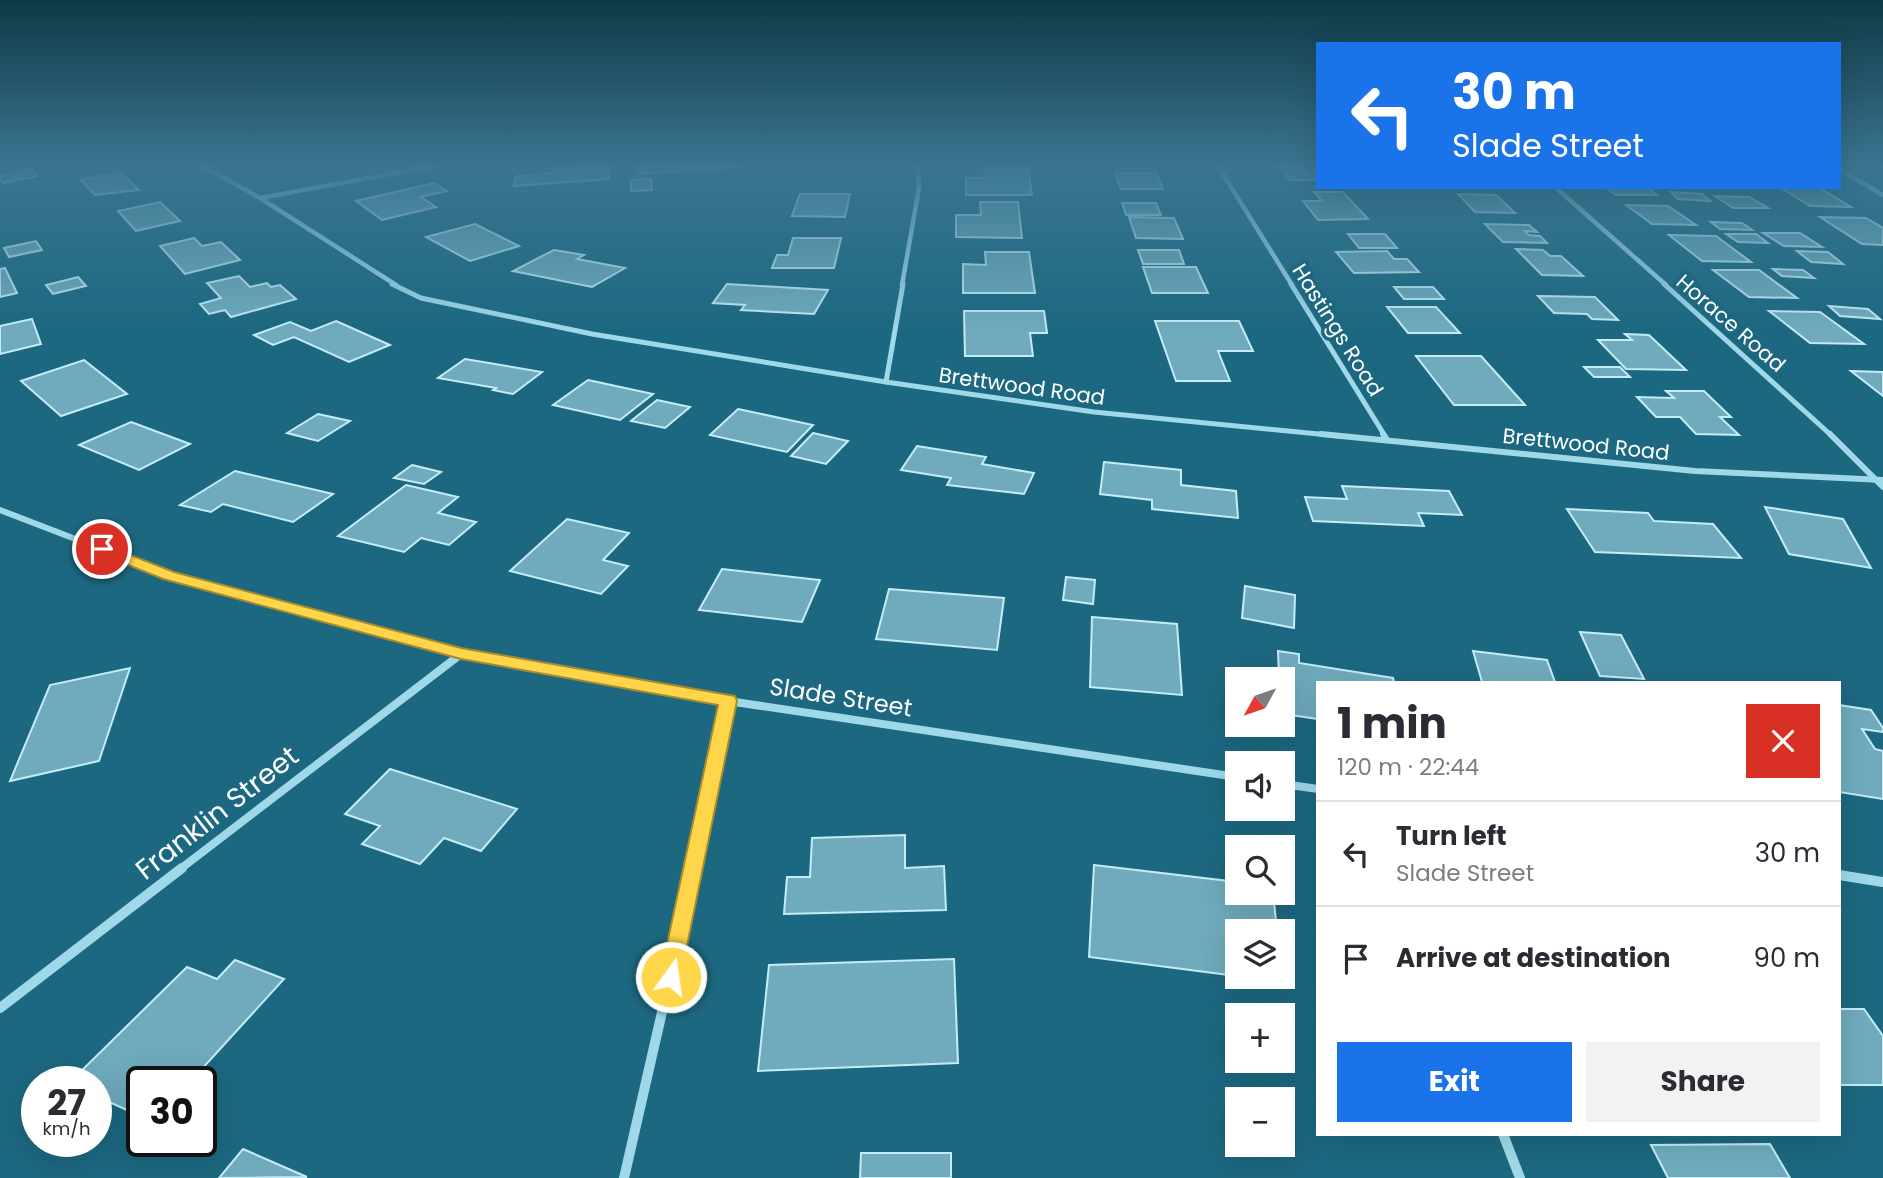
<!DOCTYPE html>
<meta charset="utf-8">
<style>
body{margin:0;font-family:Poppins,sans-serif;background:#f2f2f3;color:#2b2b33;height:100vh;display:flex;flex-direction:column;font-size:26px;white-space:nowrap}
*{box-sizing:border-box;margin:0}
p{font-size:23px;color:#7c7c81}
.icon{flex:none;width:38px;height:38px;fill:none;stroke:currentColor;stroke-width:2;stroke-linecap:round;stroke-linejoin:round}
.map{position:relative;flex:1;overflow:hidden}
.side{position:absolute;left:1316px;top:681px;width:525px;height:455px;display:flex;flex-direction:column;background:#fff;border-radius:0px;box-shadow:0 7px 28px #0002}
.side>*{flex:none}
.banner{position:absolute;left:1316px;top:42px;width:525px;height:147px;border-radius:0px;box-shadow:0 7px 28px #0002;background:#1a73e8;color:#fff;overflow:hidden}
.needle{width:46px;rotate:230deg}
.buttons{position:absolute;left:1225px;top:667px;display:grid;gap:14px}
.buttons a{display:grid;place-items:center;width:70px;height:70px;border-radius:0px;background:#fff;box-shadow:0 7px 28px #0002;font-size:35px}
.speed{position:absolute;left:21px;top:1066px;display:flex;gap:14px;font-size:35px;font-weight:700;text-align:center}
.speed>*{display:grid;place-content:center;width:91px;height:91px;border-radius:50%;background:#fff;box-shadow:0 7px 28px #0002;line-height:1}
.speed small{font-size:18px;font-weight:400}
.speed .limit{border:4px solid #111;border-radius:10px;background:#fff;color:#111}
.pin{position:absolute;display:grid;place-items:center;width:60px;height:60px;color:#fff;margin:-30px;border:4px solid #fff;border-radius:50%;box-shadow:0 2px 7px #0007}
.me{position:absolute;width:77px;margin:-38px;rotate:14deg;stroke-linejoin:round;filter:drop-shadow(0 0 5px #0008)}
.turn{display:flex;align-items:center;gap:24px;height:147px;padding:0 21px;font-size:32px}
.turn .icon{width:91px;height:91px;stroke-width:2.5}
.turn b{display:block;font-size:49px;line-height:60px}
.round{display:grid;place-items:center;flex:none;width:74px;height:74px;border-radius:0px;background:#f2f2f3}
.headline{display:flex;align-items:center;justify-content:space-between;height:119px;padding:0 21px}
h1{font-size:42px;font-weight:700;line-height:52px}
.primary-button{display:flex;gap:14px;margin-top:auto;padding:14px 21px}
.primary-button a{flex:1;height:80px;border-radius:0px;background:#1a73e8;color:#fff;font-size:28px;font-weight:700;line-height:80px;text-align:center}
.primary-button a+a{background:#f2f2f3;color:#2b2b33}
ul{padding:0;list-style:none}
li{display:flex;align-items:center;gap:21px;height:105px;padding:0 21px;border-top:2px solid #e1e1e2}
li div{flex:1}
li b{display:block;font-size:26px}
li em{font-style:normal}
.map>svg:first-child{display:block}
.building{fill:#6fabbd;stroke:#c4ecf7;stroke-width:2}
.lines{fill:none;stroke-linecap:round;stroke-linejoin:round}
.street-far4{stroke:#9fd9e9;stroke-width:4.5}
.street-far3{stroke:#9fd9e9;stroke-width:5}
.street-far2{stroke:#9fd9e9;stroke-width:6}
.street-far1{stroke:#9fd9e9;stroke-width:8}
.street{stroke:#9fd9e9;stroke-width:10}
.route{fill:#ffd54a;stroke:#a68a30;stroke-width:2}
.labels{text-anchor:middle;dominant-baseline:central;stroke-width:7;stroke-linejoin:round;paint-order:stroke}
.far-street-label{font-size:21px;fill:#fff;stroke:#1c6880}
.street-label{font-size:24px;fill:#fff;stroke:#1c6880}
.near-street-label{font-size:28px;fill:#fff;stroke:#1c6880}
</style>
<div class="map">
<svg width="1883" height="1178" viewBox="0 0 1883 1178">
<rect width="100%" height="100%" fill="#1c6880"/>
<g class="building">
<path d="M609 166V179L514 186 516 176 553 173 554 169Z"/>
<path d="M638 166H738V167L638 174Z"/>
<path d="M1279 166H1318V180H1290Z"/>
<path d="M984 168H1028L1032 195H966V178H985Z"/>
<path d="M32 170 37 176 3 183 0 179V176Z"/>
<path d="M120 172 139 190 95 195 81 180Z"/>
<path d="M1115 173H1156L1163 189H1121Z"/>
<path d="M651 179 652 190 631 191V180Z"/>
<path d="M434 183 447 191 421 197 436 207 382 220 356 201Z"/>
<path d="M1605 187H1646L1657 195H1616Z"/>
<path d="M1780 187H1818L1851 207 1810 206Z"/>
<path d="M1314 192H1343L1368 219 1318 220 1303 201H1322Z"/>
<path d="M1671 192 1702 194 1710 201 1678 199Z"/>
<path d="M800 194H850L845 217 792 216Z"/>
<path d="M1458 194 1496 195 1515 213 1475 212Z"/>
<path d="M1715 196 1749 197 1768 208H1733Z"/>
<path d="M160 202 180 221 136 231 118 211Z"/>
<path d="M980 202H1018L1022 238 956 237V215H981Z"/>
<path d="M1122 203H1156L1161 215H1126Z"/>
<path d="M1626 205 1668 206 1696 225 1652 224Z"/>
<path d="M1129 217 1174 218 1183 239 1136 238Z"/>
<path d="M1820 217 1866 218 1883 228V245L1862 244Z"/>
<path d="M1711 222 1742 223 1752 230 1720 229Z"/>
<path d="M475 224 519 246 470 261 426 237Z"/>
<path d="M1485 224 1529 225 1537 232 1525 231 1529 235 1540 236 1547 243 1503 242Z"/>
<path d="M1763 233H1800L1822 247 1784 246Z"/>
<path d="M1348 234H1385L1397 248H1359Z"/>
<path d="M1726 234H1756L1768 243 1738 242Z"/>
<path d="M1669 235 1716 236 1751 262 1702 261Z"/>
<path d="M194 238 202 246 221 242 240 260 185 274 160 246Z"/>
<path d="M793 238H841L834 268H772L777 255H788Z"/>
<path d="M36 241 42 250 9 257 4 248Z"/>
<path d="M1516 249 1543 250 1550 256H1561L1583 276 1542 275Z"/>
<path d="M554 250 584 255 577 259 625 268 592 287 513 271Z"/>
<path d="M1138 250H1179L1184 264H1143Z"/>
<path d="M1387 251 1394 259H1407L1419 272 1354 273 1336 252Z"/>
<path d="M1797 251 1828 252 1843 264 1811 262Z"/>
<path d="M985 252H1029L1035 293H963V264L986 265Z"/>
<path d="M1143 267H1196L1208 293H1152Z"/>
<path d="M5 268 17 293 0 297V269Z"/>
<path d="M1773 269 1803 270 1814 278 1782 276Z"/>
<path d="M1713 270H1759L1797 298 1749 297Z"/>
<path d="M239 276 250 287 267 283 271 287 280 285 296 299 231 317 225 310 209 314 200 304 221 298 207 283Z"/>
<path d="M78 277 86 286 53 294 46 285Z"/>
<path d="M727 284 828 290 814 314 741 310 745 305 713 303Z"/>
<path d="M1394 287H1433L1444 299H1404Z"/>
<path d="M1538 296 1595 297 1618 320 1592 319 1587 314 1554 313Z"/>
<path d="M1829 306 1868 309 1880 319 1840 316Z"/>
<path d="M1387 307H1436L1460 333H1408Z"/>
<path d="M964 311H1044L1047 333H1030L1033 356H965Z"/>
<path d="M1769 311 1820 312 1864 344 1810 343Z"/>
<path d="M32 319 41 344 0 354V326Z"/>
<path d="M336 321 390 345 349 362 294 337 273 345 254 335 290 322 311 331Z"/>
<path d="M1155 321H1239L1253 351H1218L1230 381H1176Z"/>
<path d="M1625 334 1649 335 1686 370 1626 369 1598 340H1632Z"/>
<path d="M1416 356H1481L1525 405H1454Z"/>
<path d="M465 359 542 372 513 394 493 390 496 388 438 378Z"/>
<path d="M84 360 127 394 61 416 21 381Z"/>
<path d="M1584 367H1620L1630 377H1594Z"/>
<path d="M1851 371 1883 372V396Z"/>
<path d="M588 380 653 394 620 420 553 405Z"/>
<path d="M1666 391H1704L1731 417H1720L1739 435 1696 434 1680 417H1656L1637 397 1674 398Z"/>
<path d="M657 400 690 407 665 428 631 421Z"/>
<path d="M738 409 813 425 787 452 710 435Z"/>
<path d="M318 414 350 421 318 441 287 433Z"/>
<path d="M131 422 190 444 139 470 79 445Z"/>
<path d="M813 433 848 441 826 464 791 456Z"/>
<path d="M917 446 986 457 982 464 1034 473 1024 494 947 485 951 478 901 470Z"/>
<path d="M1104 462 1181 470V485L1236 491 1238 518 1152 509V500L1100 494Z"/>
<path d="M412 465 441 472 424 484 394 478Z"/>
<path d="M235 471 333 494 293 522 223 504 211 512 180 505Z"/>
<path d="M406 485 458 497 438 513 476 522 449 545 421 538 404 552 338 536Z"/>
<path d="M1342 486 1449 491 1462 515 1418 513 1424 526 1313 521 1305 497 1347 499Z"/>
<path d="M1765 507 1843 519 1871 568 1789 554Z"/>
<path d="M1567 509 1648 513 1654 521 1713 524 1741 558 1595 552Z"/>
<path d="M567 519 629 533 603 560 628 566 601 594 510 571Z"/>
<path d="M722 569 820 580 802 622 699 610Z"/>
<path d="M1066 577 1095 580 1093 604 1063 600Z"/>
<path d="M1245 586 1295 595 1294 628 1242 618Z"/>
<path d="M889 589 1004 598 997 650 876 639Z"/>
<path d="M1092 617 1177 624 1182 695 1090 687Z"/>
<path d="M1580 632 1621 635 1644 679 1600 676Z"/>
<path d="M1278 651 1299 654V663L1393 678 1394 682H1318V719L1283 714V679H1279Z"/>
<path d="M1473 651 1547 660 1555 682H1482Z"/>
<path d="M130 668 99 761 10 781 50 685Z"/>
<path d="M1839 705 1871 710 1883 728V732L1862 729 1875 749 1883 751V799L1839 792Z"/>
<path d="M390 769 517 809 481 851 444 838 420 864 362 844 380 826 345 814Z"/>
<path d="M905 835V868L944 866 946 910 784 914 787 877H810L812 838Z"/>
<path d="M1094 865 1237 882V892H1273L1277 931H1237V976L1089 957Z"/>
<path d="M954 959 958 1063 758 1071 769 965Z"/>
<path d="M235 960 284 979 190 1082H142V1117L96 1096V1082H70L187 967 217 979Z"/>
<path d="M1839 1009H1864L1883 1036V1085H1839Z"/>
<path d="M1770 1144 1790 1178H1668L1651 1145Z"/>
<path d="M243 1149 307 1177 219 1178Z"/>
<path d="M861 1153H951V1178H860Z"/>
</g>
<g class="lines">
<g class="street-far4">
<path d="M203 166 260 198 396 285"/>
<path d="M1218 166 1292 285"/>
<path d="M1839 169 1883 195"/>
<path d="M1555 187 1666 285"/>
<path d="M260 198 434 166"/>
<path d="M902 285 919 188 918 166"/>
</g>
<g class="street-far3">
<path d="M392 284 421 298 592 334 886 382 1094 412 1339 436"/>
<path d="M1291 284 1385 436"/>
<path d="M1664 284 1832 436"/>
<path d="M886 382 903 284"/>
</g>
<g class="street-far2">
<path d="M1321 434 1695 471 1883 480"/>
<path d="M1383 434 1387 440"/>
<path d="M1830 434 1883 487"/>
<path d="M0 510 169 575 362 627"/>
</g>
<g class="street-far1">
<path d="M356 626 461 654 728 701 1237 777"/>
<path d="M1283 784 1318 789"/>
<path d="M179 870 461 654"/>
<path d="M694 870 728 701"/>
</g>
<g class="street">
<path d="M1839 875 1883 882"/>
<path d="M0 1008 182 868"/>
<path d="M1503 1134 1520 1178"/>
<path d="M624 1178 695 868"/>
</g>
</g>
<linearGradient id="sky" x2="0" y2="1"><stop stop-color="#0f3946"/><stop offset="0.5" stop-color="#3a7591"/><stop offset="1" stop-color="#3a7591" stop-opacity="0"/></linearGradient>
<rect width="1883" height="331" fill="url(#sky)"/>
<path class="route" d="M102 544 174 572 461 648 735 696 737 701 679 985 671 988 663 985 660 977 718 705 461 659 163 579 96 552 94 549Z"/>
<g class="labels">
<g class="far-street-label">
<text transform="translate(1731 323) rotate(41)">Horace Road</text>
<text transform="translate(1338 330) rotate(58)">Hastings Road</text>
<text transform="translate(1022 386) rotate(8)">Brettwood Road</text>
<text transform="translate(1586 444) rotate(6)">Brettwood Road</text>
</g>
<g class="street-label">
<text transform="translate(841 697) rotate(9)">Slade Street</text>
</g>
<g class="near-street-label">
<text transform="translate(217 813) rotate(-38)">Franklin Street</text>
</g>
</g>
</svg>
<div class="buttons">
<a><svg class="needle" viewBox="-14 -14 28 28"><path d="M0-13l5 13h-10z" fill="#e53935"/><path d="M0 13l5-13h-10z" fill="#7c7c81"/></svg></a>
<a><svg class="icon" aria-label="sound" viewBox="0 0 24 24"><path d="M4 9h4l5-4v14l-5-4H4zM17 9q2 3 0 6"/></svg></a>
<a><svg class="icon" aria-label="search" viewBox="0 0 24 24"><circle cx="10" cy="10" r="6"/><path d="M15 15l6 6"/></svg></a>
<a><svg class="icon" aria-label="layers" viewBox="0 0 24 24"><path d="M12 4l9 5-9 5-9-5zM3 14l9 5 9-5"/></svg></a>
<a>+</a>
<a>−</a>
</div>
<div class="speed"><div>27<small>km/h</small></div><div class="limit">30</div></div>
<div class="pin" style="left:102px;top:549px;background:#d93025"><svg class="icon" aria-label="arrive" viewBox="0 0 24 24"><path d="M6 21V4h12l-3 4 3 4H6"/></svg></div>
<svg class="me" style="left:671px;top:977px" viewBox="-20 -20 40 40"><circle r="17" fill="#ffd54a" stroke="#fff" stroke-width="3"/><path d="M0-11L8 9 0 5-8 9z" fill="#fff"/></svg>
<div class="banner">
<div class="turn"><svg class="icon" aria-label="left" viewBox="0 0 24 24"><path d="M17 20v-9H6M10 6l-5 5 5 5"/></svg><div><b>30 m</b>Slade Street</div></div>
</div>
<section class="side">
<div class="headline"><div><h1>1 min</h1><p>120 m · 22:44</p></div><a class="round" style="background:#d93025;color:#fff"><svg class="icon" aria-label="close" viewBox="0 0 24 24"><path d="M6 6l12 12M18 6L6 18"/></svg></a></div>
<ul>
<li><svg class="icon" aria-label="left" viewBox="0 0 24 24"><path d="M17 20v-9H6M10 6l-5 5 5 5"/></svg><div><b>Turn left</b><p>Slade Street</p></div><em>30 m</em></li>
<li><svg class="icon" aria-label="arrive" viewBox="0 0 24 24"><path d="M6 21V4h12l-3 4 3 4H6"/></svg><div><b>Arrive at destination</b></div><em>90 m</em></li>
</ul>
<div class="primary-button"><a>Exit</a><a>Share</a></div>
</section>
</div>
